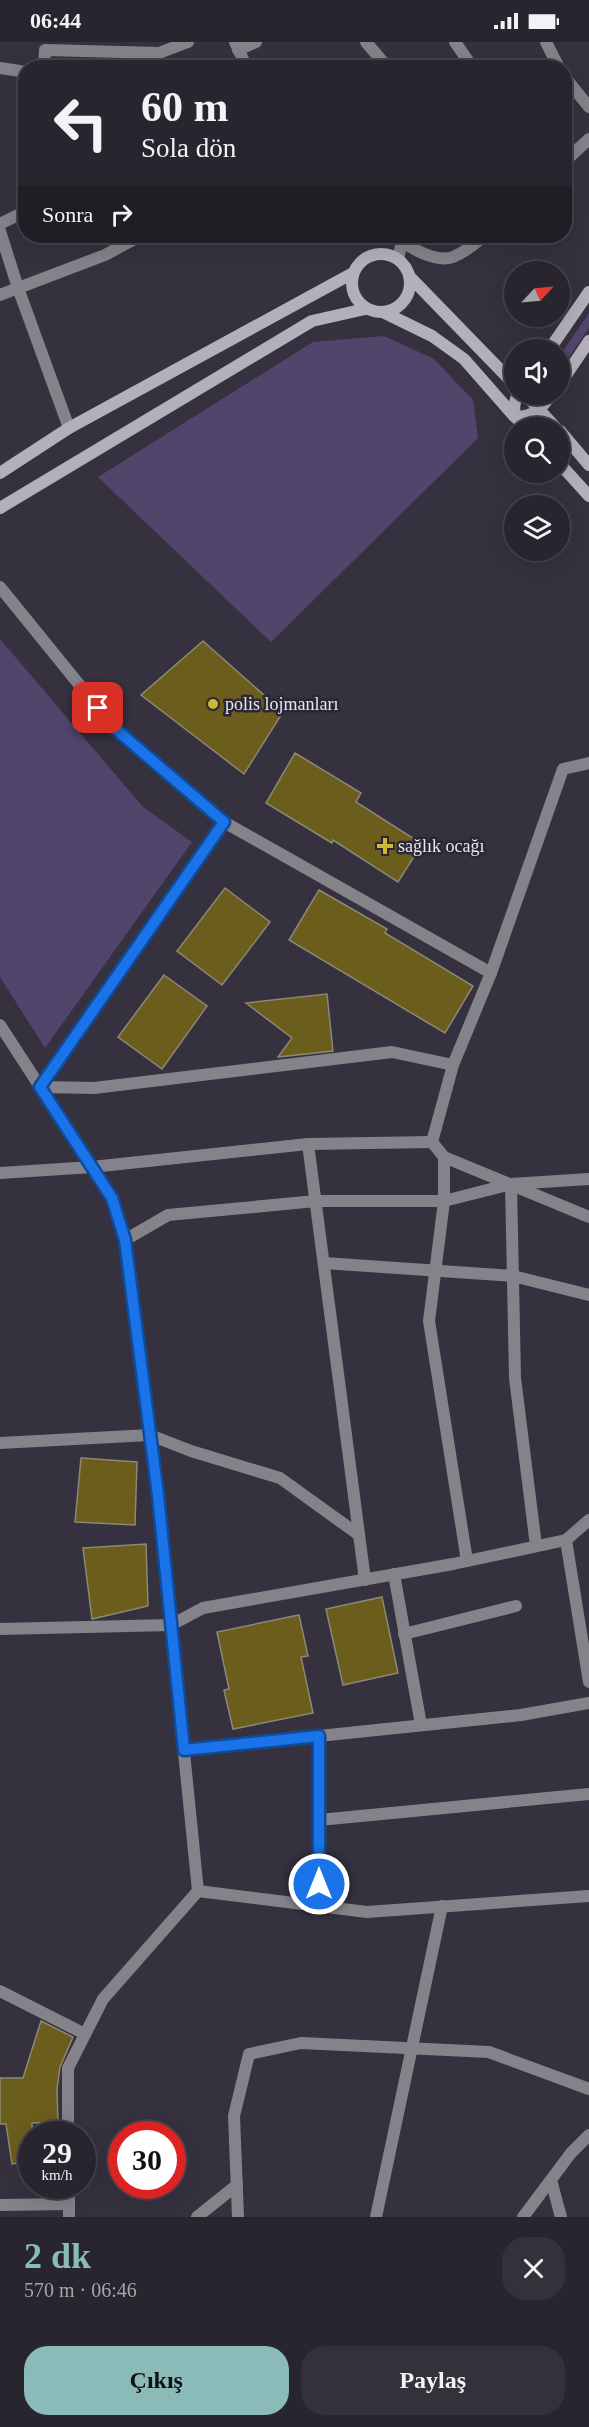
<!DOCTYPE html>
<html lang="tr">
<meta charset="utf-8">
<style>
body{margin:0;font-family:Georgia,serif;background:#34313b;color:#f1f3f6;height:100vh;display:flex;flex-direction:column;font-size:22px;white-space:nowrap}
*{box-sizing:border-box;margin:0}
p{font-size:20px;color:#a5a5aa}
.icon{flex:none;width:33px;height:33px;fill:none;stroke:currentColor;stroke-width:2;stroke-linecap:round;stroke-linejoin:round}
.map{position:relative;height:2175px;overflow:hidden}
.sheet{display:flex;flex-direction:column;background:#28252f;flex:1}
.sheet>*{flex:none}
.banner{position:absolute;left:18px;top:18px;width:554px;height:183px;border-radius:24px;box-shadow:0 6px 24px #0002,0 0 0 2px #44424b;background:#28252f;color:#f1f3f6;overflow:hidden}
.needle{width:39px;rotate:64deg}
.controls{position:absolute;left:504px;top:219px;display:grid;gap:12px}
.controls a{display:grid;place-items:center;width:66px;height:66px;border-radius:50%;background:#28252f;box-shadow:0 6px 24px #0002,0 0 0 2px #44424b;font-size:30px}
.speed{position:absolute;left:18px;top:2079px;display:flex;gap:12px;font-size:30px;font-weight:700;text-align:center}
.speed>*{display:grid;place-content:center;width:78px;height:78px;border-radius:50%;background:#28252f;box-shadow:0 6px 24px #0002,0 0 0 2px #44424b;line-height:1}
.speed small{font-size:15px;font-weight:400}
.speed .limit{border:9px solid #d22;background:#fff;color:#111}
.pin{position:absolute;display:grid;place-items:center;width:51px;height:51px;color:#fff;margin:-26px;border-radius:12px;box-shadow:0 3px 9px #0006}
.me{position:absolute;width:66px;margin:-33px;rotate:0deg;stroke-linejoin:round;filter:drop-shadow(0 0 4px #0008)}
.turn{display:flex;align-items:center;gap:21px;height:126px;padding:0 24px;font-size:27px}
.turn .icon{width:78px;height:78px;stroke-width:2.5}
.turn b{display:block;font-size:42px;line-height:51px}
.then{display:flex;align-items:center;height:57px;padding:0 24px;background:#0003;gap:12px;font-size:22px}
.round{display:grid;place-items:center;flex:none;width:63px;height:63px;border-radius:24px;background:#34313b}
.headline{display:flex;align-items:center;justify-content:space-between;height:102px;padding:0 24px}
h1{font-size:36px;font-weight:700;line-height:45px;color:#8bbbb9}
.button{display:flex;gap:12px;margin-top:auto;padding:12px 24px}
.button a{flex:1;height:69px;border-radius:24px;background:#8bbbb9;color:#111;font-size:24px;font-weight:700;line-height:69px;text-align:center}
.button a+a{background:#34313b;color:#f1f3f6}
.status{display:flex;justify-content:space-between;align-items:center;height:42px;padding:0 30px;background:#28252f;direction:ltr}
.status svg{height:16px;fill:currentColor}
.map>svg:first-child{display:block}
.green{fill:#52456c}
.building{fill:#6b5d1b;stroke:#8c8877;stroke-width:1.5}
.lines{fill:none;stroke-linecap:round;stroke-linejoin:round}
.minor{stroke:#85838a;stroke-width:12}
.secondary{stroke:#b3b0bc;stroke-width:12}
.route-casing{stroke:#114b97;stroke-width:15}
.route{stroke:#1a73e8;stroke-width:10}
.poi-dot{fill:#d0b736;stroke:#2b2734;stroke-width:2}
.labels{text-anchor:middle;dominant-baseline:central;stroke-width:5;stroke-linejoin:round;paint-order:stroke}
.poi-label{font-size:18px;fill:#e8e6ef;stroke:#2b2734;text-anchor:start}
</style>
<div class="status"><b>06:44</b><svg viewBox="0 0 49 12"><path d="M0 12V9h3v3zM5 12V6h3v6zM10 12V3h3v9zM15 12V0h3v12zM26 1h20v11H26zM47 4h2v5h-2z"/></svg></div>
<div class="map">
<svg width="589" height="2175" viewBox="0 0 589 2175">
<rect width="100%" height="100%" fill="#35313f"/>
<g class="green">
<path d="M589 271V286L560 328V313Z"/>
<path d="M384 294 434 317 473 358 478 396 271 600 98 435 313 300Z"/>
<path d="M0 597 143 765 192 800 45 1006 0 935Z"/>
</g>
<g class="building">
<path d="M203 599 283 670 244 732 141 653Z"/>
<path d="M295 711 361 751 356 760 422 802 398 840 333 798 332 801 266 761Z"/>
<path d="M225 846 270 880 222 943 177 909Z"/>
<path d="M319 848 387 887 385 891 473 944 445 991 289 898Z"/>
<path d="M164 933 207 964 162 1027 118 995Z"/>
<path d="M327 952 333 1009 278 1015 292 996 246 961Z"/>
<path d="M81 1416 137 1420 135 1483 75 1480Z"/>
<path d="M146 1502 148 1564 92 1577 83 1506Z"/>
<path d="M382 1555 398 1631 343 1643 326 1567Z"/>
<path d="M299 1573 308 1614 301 1615 313 1671 233 1687 224 1648 229 1647 217 1590Z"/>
<path d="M41 1979 73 1995 60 2025 57 2047 58 2080 32 2081V2119L12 2122 6 2082H0V2036H23Z"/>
</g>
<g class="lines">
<g class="minor">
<path d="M235 0 247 26"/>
<path d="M366 0 388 26"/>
<path d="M455 0 473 26"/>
<path d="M546 0 559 26"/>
<path d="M238 8 256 0"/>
<path d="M0 26 26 30"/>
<path d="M44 26 45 8 159 11 188 0"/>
<path d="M564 34 589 65"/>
<path d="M564 120 589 97"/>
<path d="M0 182 26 169"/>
<path d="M0 189 18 246 69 386"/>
<path d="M398 194C407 206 437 221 453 215 463 211 476 201 484 194"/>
<path d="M398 217 402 200"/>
<path d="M0 253 105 213 140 194"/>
<path d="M0 545 112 683 224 780 491 931"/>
<path d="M589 721 563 727 491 931 453 1023 432 1100 444 1115 589 1175"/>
<path d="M0 983 112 1156 125 1198 158 1453 198 1849"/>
<path d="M40 1045 94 1046 392 1010 453 1023"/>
<path d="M40 1045 224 780"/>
<path d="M308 1102 365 1538"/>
<path d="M444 1115V1159L429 1279 467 1519"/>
<path d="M0 1131 92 1125 308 1102 432 1100"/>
<path d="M511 1142 515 1336 536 1504"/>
<path d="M125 1198 168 1173 316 1159H444L511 1142 589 1137"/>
<path d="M324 1221 513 1234 589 1253"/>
<path d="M0 1401 150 1393 191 1409 280 1436 359 1493"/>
<path d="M566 1498 589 1640"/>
<path d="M394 1532 421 1683"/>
<path d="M0 1587 171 1583 203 1566 453 1522 566 1498 589 1478"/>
<path d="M404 1592 516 1564"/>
<path d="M319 1694V1864"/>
<path d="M184 1708 521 1673 589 1661"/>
<path d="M319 1778 589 1752"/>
<path d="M0 1949 85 1992"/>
<path d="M68 2092V2026L103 1957 198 1849 367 1870 589 1854"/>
<path d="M551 2138 561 2175"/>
<path d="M69 2144V2175"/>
<path d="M0 2163 69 2162"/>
<path d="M197 2175 237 2143"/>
<path d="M238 2175 234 2074 249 2012 301 2001 489 2010 589 2047"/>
<path d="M376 2175 442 1864"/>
<path d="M523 2175 571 2111 589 2093"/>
</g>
<g class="secondary">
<circle cx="381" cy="241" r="29"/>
<path d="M410 235 514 342"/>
<path d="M385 271 432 294 464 317 515 375C534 375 541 367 552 352"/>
<path d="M549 308 589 250"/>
<path d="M560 342 589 299"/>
<path d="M518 352C511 367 514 375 525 386"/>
<path d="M525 352 556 386"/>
<path d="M560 389 589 423"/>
<path d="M560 422 589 454"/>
<path d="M0 431 69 386 353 231"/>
<path d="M0 466 312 279 365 267"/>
</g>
</g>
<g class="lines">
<defs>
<path id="route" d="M98 666 112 684 224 780 40 1045 112 1156 125 1198 158 1453 184 1708 319 1694V1842"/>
</defs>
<use href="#route" class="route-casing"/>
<use href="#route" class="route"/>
</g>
<g class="poi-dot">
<circle cx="213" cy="662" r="6"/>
<path d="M382 795h6v6h6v6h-6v6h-6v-6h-6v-6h6z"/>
</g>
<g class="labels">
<g class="poi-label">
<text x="225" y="662">polis lojmanları</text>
<text x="398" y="804">sağlık ocağı</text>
</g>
</g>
</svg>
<div class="controls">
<a><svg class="needle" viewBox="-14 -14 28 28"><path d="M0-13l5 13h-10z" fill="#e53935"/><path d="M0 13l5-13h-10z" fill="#a5a5aa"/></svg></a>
<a><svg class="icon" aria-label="sound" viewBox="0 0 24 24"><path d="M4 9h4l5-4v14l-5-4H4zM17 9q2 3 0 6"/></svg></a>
<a><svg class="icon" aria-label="search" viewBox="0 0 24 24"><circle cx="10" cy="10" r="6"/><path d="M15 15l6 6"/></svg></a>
<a><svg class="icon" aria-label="layers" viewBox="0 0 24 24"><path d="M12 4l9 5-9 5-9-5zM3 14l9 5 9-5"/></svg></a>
</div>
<div class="speed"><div>29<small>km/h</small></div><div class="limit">30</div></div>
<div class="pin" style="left:98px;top:666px;background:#d93025"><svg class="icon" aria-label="arrive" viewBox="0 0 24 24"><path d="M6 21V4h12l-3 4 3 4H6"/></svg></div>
<svg class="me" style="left:319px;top:1842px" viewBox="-20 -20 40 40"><circle r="17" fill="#1a73e8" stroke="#fff" stroke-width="3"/><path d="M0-11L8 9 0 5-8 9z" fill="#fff"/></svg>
<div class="banner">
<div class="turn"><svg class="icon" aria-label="left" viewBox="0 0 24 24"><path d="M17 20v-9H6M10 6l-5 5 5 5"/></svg><div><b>60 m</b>Sola dön</div></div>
<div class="then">Sonra<svg class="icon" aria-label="right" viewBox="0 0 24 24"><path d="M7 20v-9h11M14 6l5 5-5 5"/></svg></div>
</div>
</div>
<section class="sheet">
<div class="headline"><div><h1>2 dk</h1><p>570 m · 06:46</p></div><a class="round"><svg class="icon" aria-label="close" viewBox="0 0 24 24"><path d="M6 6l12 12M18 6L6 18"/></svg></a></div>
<div class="button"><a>Çıkış</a><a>Paylaş</a></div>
</section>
